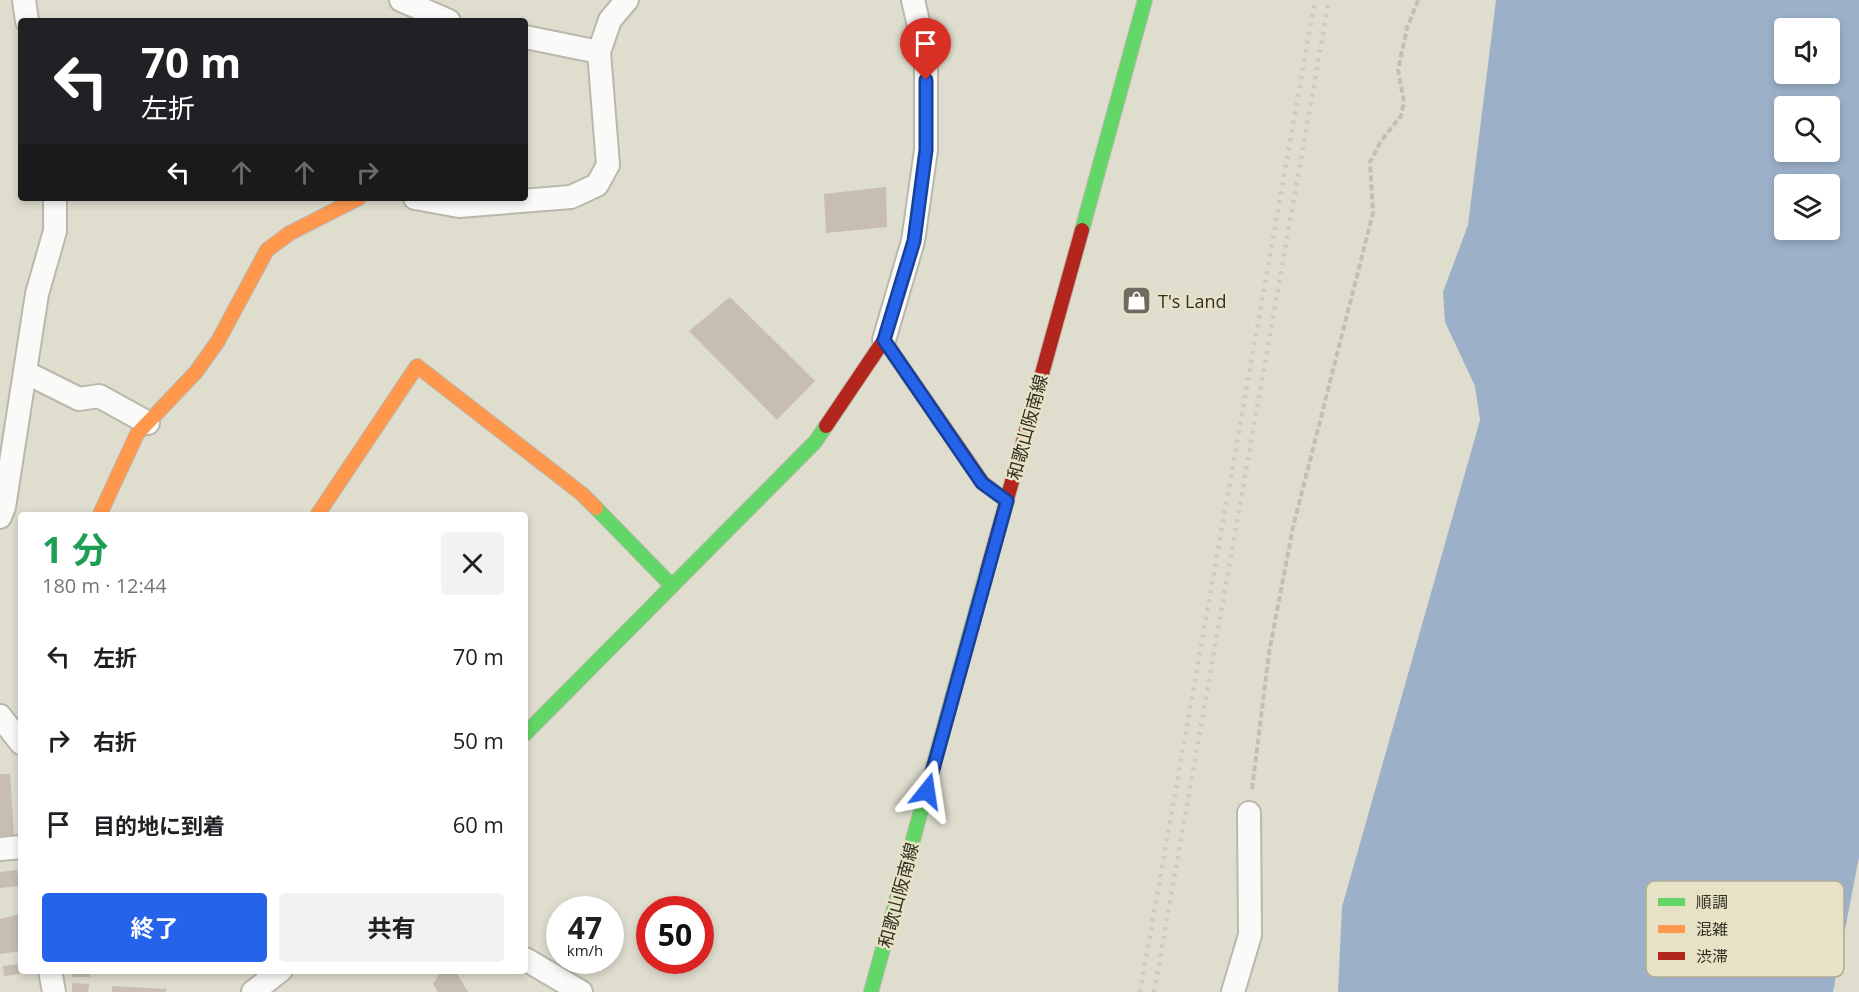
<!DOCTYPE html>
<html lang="ja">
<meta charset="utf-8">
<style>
body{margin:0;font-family:"Open Sans","Noto Sans JP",sans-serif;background:#f2f2f2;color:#202124;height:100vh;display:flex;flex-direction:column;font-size:22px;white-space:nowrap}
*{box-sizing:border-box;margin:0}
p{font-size:20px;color:#757577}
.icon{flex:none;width:33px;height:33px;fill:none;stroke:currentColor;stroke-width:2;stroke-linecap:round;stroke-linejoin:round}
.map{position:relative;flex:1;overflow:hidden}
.sheet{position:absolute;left:18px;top:512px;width:510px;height:462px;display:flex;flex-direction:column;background:#fff;border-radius:6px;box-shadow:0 3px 9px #0003}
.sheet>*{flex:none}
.banner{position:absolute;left:18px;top:18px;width:510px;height:183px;border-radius:6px;box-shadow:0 3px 9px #0003;background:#202124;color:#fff;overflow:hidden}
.tools{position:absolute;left:1774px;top:18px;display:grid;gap:12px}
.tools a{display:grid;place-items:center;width:66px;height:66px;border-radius:6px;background:#fff;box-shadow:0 3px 9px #0003;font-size:30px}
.speed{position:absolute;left:546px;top:896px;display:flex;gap:12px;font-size:30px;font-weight:700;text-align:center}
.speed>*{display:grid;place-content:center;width:78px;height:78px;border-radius:50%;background:#fff;box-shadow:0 3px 9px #0003;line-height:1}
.speed small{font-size:15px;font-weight:400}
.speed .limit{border:9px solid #d22;background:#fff;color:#111}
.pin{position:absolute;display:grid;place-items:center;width:51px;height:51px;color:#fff;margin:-62px -26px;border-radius:50% 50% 50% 0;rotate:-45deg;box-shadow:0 0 6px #0007}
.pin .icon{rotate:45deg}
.me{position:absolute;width:66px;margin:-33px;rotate:15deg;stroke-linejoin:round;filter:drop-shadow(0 0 4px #0008)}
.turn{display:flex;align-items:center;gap:21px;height:126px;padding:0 24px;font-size:27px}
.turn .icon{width:78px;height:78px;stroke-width:2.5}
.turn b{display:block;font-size:42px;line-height:51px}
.lanes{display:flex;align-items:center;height:57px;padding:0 24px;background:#0003;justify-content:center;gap:30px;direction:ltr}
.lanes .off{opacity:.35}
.round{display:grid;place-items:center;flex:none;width:63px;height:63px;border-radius:6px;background:#f2f2f2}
.headline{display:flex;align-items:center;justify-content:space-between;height:102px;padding:0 24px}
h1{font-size:36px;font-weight:700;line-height:45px;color:#1e9e55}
.primary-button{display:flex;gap:12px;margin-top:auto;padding:12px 24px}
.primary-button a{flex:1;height:69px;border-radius:6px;background:#2563eb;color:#fff;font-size:24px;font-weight:700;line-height:69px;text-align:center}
.primary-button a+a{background:#f2f2f2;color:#202124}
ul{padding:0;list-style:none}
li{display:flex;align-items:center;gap:18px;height:84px;padding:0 24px}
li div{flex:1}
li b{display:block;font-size:22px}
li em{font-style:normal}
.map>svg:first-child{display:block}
.water{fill:#9cb1c9;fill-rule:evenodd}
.pier{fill:#dfddce}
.building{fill:#c7bdb1}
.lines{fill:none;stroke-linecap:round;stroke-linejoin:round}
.street-casing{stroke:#bab8ac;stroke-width:26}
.fast-casing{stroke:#bab8ac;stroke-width:16}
.slow-casing{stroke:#bab8ac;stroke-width:16}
.jam-casing{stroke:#bab8ac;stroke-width:16}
.path{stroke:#c1bfba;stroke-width:4;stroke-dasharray:6 3;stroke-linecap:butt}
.street{stroke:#fafaf8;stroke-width:22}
.fast{stroke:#63d668;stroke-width:14}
.slow{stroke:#ff974d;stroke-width:14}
.jam{stroke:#b3261e;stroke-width:14}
.rail{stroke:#cbcac6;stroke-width:4.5;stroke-dasharray:3 6;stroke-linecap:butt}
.route-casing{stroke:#184099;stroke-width:15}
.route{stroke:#2563eb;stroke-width:10}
.labels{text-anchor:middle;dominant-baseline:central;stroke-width:5;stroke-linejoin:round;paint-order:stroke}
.poi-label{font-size:18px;fill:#312f24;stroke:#e7e2c6;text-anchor:start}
.street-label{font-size:18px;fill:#312f24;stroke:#e7e2c6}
.key{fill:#e7e2c6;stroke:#b0ac95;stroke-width:1.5}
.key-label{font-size:16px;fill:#312f24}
</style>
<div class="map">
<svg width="1859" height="992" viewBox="0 0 1859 992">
<rect width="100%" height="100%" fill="#dfddce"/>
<path class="water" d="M1496 0H1859V992H1338L1342 907 1480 420 1475 386 1445 322 1443 292 1468 225ZM1785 28H1830V74H1785ZM1785 106H1830V152H1785ZM1785 184H1830V230H1785Z"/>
<path class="pier" d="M1859 857V992H1833Z"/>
<g class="building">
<path d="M886 187 887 227 826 233 824 194Z"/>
<path d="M730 297 815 381 777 420 689 331Z"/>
<path d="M0 774H10L14 835 0 836Z"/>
<path d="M17 870 19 886 0 888V872Z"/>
<path d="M21 914V951L0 954V919Z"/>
<path d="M21 964V970H24L25 973 4 976 3 966Z"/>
<rect x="72" y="970" width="18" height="7"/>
<path d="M442 970H455L468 992H438L433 984Z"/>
<path d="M72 983 89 984 88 992H72Z"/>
<path d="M112 986 166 989V992H112Z"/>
</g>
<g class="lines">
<defs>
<g id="street">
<path d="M24 0 27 21"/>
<path d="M401 0 449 21"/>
<path d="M525 37 599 52"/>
<path d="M415 198 459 206 571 197 597 185 608 165 599 52 610 20 627 0"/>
<path d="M884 340 913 241 926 150V56L913 0"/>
<path d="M25 372 79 399 99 396 148 423"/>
<path d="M0 517 4 507 37 294 55 231V198"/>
<path d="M0 716 21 743"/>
<path d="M0 849 21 847"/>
<path d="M525 959 581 992"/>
<path d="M50 970 54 992"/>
<path d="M253 992 281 970"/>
<path d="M1233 992 1250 935 1249 813"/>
</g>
<g id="fast">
<path d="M1082 230 1145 0"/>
<path d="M596 508 672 586"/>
<path d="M525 734 815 442 826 426"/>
<path d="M871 992 987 571"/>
</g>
<g id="slow">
<path d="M100 514 137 434 196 372 218 341 267 250 290 233 359 198"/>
<path d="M318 514 417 366 582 494 596 508"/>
</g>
<g id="jam">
<path d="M826 426 884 340 983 483 1007 501"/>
<path d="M987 571 1082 230"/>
</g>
</defs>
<use href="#street" class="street-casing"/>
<use href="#fast" class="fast-casing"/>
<use href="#slow" class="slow-casing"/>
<use href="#jam" class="jam-casing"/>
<path class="path" d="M1252 789 1269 653 1293 527 1373 213 1370 162 1381 141 1401 116 1404 102 1398 70 1407 28 1418 0"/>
<use href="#street" class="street"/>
<use href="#fast" class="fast"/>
<use href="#slow" class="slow"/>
<use href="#jam" class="jam"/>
<g class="rail">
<path d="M1140 992 1315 0"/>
<path d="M1154 992 1329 0"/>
</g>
</g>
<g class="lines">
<defs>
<path id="route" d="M926 80V150L914 241 884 340 982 483 1007 501 927 791"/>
</defs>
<use href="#route" class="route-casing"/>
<use href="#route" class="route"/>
</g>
<defs>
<symbol id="shop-square" viewBox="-11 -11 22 22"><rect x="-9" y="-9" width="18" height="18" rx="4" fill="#6e6c60" stroke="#e7e2c6"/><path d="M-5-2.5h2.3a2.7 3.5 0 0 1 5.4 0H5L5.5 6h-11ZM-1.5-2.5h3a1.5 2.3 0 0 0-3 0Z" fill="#fff"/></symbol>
</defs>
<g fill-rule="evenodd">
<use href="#shop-square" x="1120" y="284" width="33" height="33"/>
</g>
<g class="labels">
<g class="poi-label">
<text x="1158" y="301">T's Land</text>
</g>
<g class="street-label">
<text transform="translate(1027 427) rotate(-75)">和歌山阪南線</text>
<text transform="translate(898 895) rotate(-75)">和歌山阪南線</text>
</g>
</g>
<rect x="1646" y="881" width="198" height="96" rx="9" class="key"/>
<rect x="1658" y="898" width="27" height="8" fill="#63d668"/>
<rect x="1658" y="925" width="27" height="8" fill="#ff974d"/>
<rect x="1658" y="952" width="27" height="8" fill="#b3261e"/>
<g class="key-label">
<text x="1696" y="908">順調</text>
<text x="1696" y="935">混雑</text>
<text x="1696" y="962">渋滞</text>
</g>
</svg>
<div class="tools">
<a><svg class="icon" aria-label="sound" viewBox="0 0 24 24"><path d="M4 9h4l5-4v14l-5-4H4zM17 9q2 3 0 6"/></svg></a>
<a><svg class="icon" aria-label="search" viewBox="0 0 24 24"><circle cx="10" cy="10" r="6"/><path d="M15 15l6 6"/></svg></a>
<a><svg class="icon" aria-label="layers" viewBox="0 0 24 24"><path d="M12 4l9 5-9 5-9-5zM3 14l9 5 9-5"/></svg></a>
</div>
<div class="speed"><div>47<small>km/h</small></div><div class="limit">50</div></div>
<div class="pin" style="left:926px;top:80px;background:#d93025"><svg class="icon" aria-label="arrive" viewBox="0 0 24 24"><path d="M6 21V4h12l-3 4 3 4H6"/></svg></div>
<svg class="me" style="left:927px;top:791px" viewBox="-20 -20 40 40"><path d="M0-17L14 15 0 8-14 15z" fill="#2563eb" stroke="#fff" stroke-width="4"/></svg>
<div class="banner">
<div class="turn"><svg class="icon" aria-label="left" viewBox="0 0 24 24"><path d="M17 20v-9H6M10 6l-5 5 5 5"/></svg><div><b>70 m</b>左折</div></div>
<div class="lanes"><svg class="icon" aria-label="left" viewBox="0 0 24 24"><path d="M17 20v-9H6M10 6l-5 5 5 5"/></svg><svg class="icon off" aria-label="ahead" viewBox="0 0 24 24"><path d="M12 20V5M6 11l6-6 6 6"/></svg><svg class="icon off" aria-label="ahead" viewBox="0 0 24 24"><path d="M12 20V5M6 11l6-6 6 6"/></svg><svg class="icon off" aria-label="right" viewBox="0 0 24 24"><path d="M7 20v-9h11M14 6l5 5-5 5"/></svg></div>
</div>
<section class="sheet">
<div class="headline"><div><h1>1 分</h1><p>180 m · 12:44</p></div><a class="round"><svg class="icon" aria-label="close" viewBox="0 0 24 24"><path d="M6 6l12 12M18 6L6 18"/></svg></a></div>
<ul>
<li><svg class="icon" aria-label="left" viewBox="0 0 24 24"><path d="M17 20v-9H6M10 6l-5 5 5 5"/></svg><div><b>左折</b></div><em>70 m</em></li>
<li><svg class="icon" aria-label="right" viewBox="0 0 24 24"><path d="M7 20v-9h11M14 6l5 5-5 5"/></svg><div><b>右折</b></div><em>50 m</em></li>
<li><svg class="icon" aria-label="arrive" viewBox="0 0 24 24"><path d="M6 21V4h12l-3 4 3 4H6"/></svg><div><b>目的地に到着</b></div><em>60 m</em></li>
</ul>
<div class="primary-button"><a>終了</a><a>共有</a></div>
</section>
</div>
